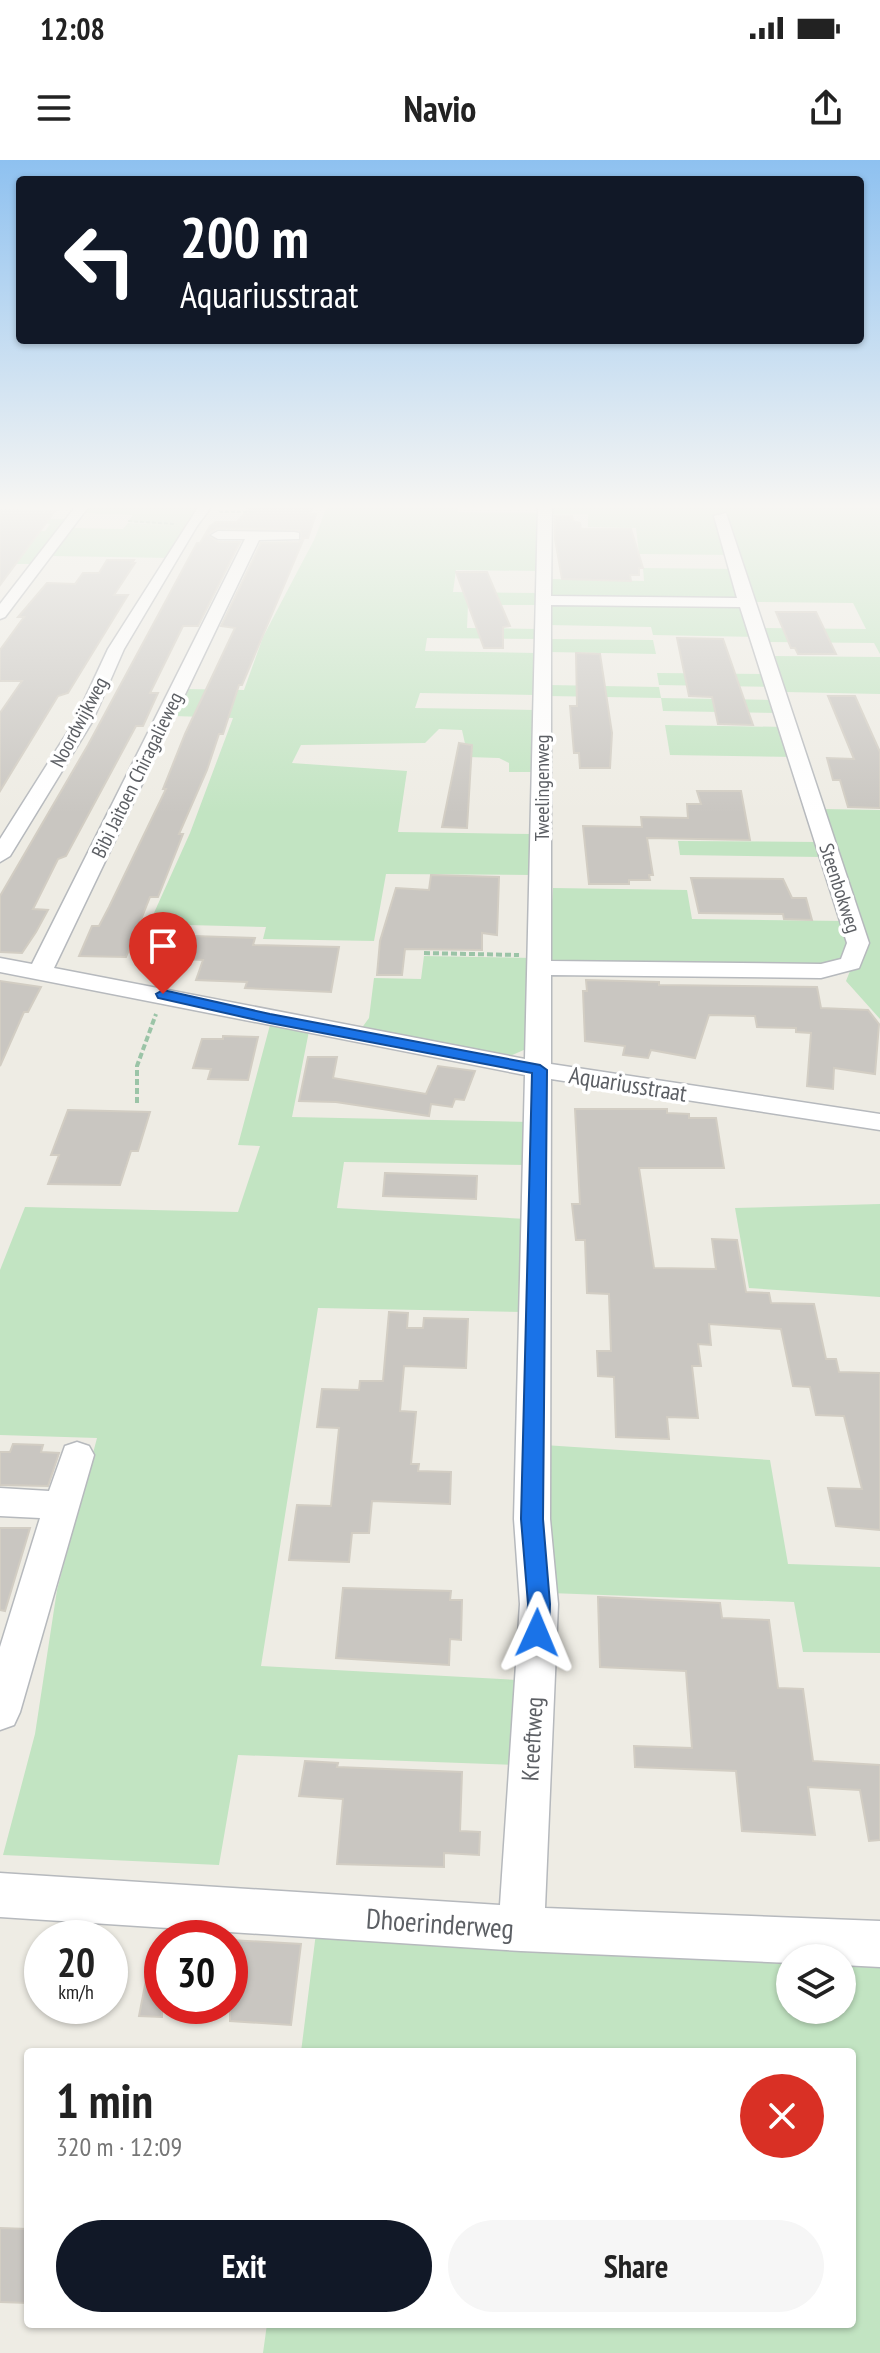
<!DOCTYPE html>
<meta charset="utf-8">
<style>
body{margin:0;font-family:"PT Sans Narrow",sans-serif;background:#f6f6f6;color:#222;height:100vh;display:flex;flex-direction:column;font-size:30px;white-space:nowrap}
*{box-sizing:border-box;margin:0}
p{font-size:26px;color:#767676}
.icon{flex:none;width:44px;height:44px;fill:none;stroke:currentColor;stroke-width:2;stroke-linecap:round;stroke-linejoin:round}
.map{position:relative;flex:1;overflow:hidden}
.details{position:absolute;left:24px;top:1888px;width:832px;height:280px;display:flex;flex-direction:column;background:#fff;border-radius:8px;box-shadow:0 2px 6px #0004}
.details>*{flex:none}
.hud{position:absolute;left:16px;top:16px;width:848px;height:168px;border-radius:8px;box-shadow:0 2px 6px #0004;background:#111827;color:#fff;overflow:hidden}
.tools{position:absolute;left:776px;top:1784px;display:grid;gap:16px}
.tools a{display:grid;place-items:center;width:80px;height:80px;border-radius:50%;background:#fff;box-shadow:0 2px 6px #0004;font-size:40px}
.speed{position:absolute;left:24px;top:1760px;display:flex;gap:16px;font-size:40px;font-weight:700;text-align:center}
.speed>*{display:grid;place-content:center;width:104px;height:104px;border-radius:50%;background:#fff;box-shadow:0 2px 6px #0004;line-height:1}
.speed small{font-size:20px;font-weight:400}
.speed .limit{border:12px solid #d22;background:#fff;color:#111}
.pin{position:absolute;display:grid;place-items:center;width:68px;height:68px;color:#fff;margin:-82px -34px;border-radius:50% 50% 50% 0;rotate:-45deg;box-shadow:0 0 8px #0007}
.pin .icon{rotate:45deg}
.me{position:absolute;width:88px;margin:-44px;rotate:1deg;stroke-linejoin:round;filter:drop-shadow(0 0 6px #0008)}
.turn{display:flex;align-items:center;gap:28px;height:168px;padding:0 32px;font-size:36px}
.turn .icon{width:104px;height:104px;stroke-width:2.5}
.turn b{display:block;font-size:56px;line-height:68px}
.round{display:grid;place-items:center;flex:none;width:84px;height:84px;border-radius:42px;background:#f6f6f6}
.summary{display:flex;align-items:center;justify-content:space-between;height:136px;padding:0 32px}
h1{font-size:48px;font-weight:600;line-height:60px}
.cta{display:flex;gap:16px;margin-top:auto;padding:16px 32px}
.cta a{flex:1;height:92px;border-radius:48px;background:#111827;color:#fff;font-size:32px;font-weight:600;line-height:92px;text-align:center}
.cta a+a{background:#f6f6f6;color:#222}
.status{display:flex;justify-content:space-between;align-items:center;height:56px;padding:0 40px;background:#fff;direction:ltr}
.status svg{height:22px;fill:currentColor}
header{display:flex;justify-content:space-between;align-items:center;height:104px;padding:0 32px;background:#fff;font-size:36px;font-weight:600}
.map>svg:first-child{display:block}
.green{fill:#c2e4c2;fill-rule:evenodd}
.building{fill:#c9c6c1;stroke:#d2cdc3;stroke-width:2}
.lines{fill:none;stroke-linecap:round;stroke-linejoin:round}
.minor-casing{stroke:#b6b9bd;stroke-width:3}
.path-far1{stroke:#9bc4a7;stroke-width:2;stroke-dasharray:4 2;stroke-linecap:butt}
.path{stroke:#9bc4a7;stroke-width:4;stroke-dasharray:6 3;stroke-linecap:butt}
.minor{fill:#fff;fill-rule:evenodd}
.route{fill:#1a73e8;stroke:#114b97;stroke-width:2}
.labels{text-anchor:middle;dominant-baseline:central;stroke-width:7;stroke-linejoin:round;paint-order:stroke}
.far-street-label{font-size:20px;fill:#5c5f64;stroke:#fff}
.street-label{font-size:24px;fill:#5c5f64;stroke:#fff}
.near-street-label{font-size:28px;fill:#5c5f64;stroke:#fff}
</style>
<div class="status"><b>12:08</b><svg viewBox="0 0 49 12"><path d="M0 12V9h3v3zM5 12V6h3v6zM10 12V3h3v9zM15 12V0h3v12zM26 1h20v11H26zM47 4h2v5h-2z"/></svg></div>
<header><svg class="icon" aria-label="menu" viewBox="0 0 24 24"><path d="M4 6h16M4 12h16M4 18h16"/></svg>Navio<svg class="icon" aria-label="share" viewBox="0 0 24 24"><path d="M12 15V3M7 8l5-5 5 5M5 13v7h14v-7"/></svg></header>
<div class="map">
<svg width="880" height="2193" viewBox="0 0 880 2193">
<rect width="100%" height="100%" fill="#eeece4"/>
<g class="green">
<path d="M90 346H206L172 398 51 396 73 368 123 369 128 363 171 365 128 362 133 355 85 353Z"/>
<path d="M327 346H458V352L540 353V411L456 410 453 432 538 433V445H468L467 468 538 469V479L427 478 425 491 536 493V535L420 533 415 548 536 550V612H509V603L499 598 468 597 462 570 439 569 425 583 301 585 292 603 407 611 398 672 533 674V715L386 714 374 781 263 779 266 767 149 764 190 673 233 558 174 556 186 529 244 530 263 477 315 378Z"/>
<path d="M551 346H880V494L874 483 768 482 764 468 866 469 853 443 755 442 734 395 639 394 636 368 588 367V354H550Z"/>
<path d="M0 359H73L38 404H0V371H45L50 364Z"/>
<path d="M643 408 738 409 746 440 551 438 549 419 644 421Z"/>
<path d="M550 441 742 446 759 477 653 475 651 467 548 465Z"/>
<path d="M549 479 653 480 656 494 549 492Z"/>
<path d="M775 496 880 497V534L786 532Z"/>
<path d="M657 513 770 514 775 527 659 525Z"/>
<path d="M549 525 659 527 661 538 775 540 780 553 663 551 661 538 549 536Z"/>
<path d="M665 565 786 567 796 597 670 595Z"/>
<path d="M822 649 880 650V859L846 821 852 806Z"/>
<path d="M678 681 817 682 822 697 680 695Z"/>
<path d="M553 728 687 730 692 759 845 761 852 784 844 800 831 804 557 803 548 798Z"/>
<path d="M424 796 532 798 526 889 510 896 361 869 369 858 374 818 421 819Z"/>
<path d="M270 865 309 871 292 957 530 962 529 1005 344 1002 337 1048 527 1059 526 1152 318 1148 261 1506 517 1520 516 1605 238 1595 219 1705 3 1695 35 1574 57 1430 97 1278 0 1275V1110L25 1047 238 1052 260 986 238 985Z"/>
<path d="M880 1044V1137L749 1128 735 1048Z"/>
<path d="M544 1285 770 1300 788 1404 880 1407V1493L803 1492 794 1442 550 1433Z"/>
<path d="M316 1773 880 1797V2193H263L267 2164H852V1892H301ZM790 1798H842V1850H790Z"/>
</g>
<g class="building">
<path d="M250 346H314L309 354H316L308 378H304L242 525H239L223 574H219L207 610 179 674H183L158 737H150L126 797 79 796 92 766H99L109 747 166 629H163L185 574 235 468 221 466 261 383 299 382 302 379 300 370 218 368 208 374 218 382H240L198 466H183L150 533H158L143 566H136L66 696 58 699 33 749 48 750 36 772 22 793 0 792V736L88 585 197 383H200L210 366 216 362H237Z"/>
<path d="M0 350 55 351 0 425Z"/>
<path d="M555 356H572L573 361 580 363 581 369H631L643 408H639V415H630L631 421 562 419 555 379Z"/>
<path d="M107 400H134L132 403H135L114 435H128L68 533 58 536 0 631V553L22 521H0V490L24 457H18L47 423 75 424 83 413H99Z"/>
<path d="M456 412H487L510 466 503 467V488H484Z"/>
<path d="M776 452H816L836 494H798L795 488H791Z"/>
<path d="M677 478 723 479 753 565 718 564 712 537 689 536Z"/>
<path d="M576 493 600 494 612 573 610 608H580L579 593H574L570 546H577Z"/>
<path d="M828 536H855L880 592V648L848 647 840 620H833L827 598 854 599Z"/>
<path d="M459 583 472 585 467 668 442 667Z"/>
<path d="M697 631H741L750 680 647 678 653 715H649L650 720H629V724H589L583 666 642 667 641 657 688 658 687 644H701Z"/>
<path d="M431 715 499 717 497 775 482 773V790L405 789 402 815H377L380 781 396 728 429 730Z"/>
<path d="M691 718 783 719 792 738H806L812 760 784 759 783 754 699 753Z"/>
<path d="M193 776 255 778 253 785 339 787 331 832 245 828 247 822 196 820 203 800 185 799Z"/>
<path d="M586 820 659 822V825L817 827 821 848 868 850 879 864 875 914 834 908 833 929 807 926 811 873 796 872V868L757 867 755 856 709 855 695 898 651 890 648 898 623 895 625 886 585 881 583 831H587Z"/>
<path d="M0 821 41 827 28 852H24L0 906Z"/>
<path d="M223 876 258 877 248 920 208 919 211 909 193 908 202 879H223Z"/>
<path d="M308 897H337L333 918 426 934 438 906 475 911 464 940 455 939 452 947 431 944 429 956 336 942 299 941Z"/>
<path d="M575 949H667V953L689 954V958H716L724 1008H639L654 1108 716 1109 712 1079 737 1080 746 1132 769 1133 771 1143 814 1144 826 1199H836L839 1212 880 1213V1370L836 1366 828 1328 862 1329 844 1256 816 1255 810 1227 793 1226 781 1169 709 1164 711 1185 698 1184 701 1206H692L698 1258 667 1257 669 1279 616 1277 614 1217 598 1216 597 1191H611L609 1134 587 1133 585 1080H576L572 1044H580Z"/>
<path d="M68 950 150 952 138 991H131L120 1025 48 1024 59 995H51Z"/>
<path d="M385 1013 477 1016 476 1039 383 1036Z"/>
<path d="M389 1152 408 1153 407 1168H423L424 1158 468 1159 466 1208 404 1206 400 1251 416 1252 411 1304H419L418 1311 451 1312 450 1344 372 1341 369 1373H352L349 1402 289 1400 297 1345 331 1346 339 1268 317 1267 322 1229 359 1230 360 1221H383Z"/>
<path d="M13 1284 43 1285 41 1292 59 1293 48 1326 0 1325V1292H10Z"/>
<path d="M0 1368H30L5 1451 0 1450Z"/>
<path d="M343 1428 451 1431 450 1440H462L461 1480 450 1479 449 1505 336 1498Z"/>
<path d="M598 1437 720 1443 722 1458 769 1460 778 1528 803 1529 813 1601 880 1605V1680L869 1681 860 1630 808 1627 815 1675 742 1671 736 1611 635 1607 634 1586 692 1588 686 1511 600 1507Z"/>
<path d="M305 1601 338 1603 337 1607 462 1612 460 1671 480 1672 479 1695 444 1693V1707L337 1704 343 1639 299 1636Z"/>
<path d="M230 1780 301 1784 291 1865 230 1861Z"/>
<path d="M152 1789 162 1790V1857L139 1856Z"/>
<path d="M0 2068 28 2069V2143L0 2142Z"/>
</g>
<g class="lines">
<defs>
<g id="minor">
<path d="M76 346H89L5 457 0 459V444Z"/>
<path d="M199 346H212L197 366 124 489 92 562 10 696 0 702V679L74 562 108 489Z"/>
<path d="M538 346H552L551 436 737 438 714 356 726 353 869 783 859 808 821 818 551 815V904L880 954V970L551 919 550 1359 558 1444 545 1748 880 1761V1807L842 1805V1798H790V1803L521 1791 0 1757V1713L500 1745 520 1444 514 1359 525 915 0 812V798L32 804 245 379H218L211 375 218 371 294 372 299 373V379L259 380 54 808 525 899ZM551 445 740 447 847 783 841 799 821 804 551 801Z"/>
<path d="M77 1282 89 1286 94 1295 20 1552 14 1565 0 1570V1487L40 1358 0 1356V1328L49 1331 65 1286Z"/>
</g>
</defs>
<use href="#minor" class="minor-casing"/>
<g class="path-far1">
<path d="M219 352H254"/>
<path d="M128 361 174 364"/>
</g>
<g class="path">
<path d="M424 793 519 795"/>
<path d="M137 943V906L156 854"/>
</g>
<use href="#minor" class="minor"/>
</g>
<linearGradient id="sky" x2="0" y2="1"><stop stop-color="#8ec1f0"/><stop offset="0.53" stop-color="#f7f6f3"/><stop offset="1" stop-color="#f7f6f3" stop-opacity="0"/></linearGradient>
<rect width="880" height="654" fill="url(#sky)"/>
<path class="route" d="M163 830 270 854 540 905 547 910 543 1359 550 1444 549 1473 546 1480 537 1483 529 1480 526 1473 528 1444 521 1359 532 913 270 863 158 838 156 834Z"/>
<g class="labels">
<g class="far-street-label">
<text transform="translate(79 562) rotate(-62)">Noordwijkweg</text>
<text transform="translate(137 615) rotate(-64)">Bibi Jaitoen Chiragalieweg</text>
<text transform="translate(542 628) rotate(-90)">Tweelingenweg</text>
<text transform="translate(840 728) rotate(72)">Steenbokweg</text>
</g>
<g class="street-label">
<text transform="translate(628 924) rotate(9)">Aquariusstraat</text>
<text transform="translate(532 1579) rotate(-87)">Kreeftweg</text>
</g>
<g class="near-street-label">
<text transform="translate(440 1763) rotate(4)">Dhoerinderweg</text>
</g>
</g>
</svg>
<div class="tools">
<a><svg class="icon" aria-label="layers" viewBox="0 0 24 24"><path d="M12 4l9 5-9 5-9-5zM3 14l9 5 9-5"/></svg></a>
</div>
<div class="speed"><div>20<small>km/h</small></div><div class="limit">30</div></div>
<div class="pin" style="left:163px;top:834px;background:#d93025"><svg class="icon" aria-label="arrive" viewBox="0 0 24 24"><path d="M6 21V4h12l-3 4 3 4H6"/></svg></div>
<svg class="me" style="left:537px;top:1473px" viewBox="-20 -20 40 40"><path d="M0-17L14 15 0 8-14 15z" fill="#1a73e8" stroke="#fff" stroke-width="4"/></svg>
<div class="hud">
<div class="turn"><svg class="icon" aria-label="left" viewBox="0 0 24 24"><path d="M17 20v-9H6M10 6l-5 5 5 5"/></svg><div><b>200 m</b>Aquariusstraat</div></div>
</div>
<section class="details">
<div class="summary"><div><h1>1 min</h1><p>320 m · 12:09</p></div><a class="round" style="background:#d93025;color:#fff"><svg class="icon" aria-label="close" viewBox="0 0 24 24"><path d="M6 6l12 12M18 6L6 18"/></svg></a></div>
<div class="cta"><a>Exit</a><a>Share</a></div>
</section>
</div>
